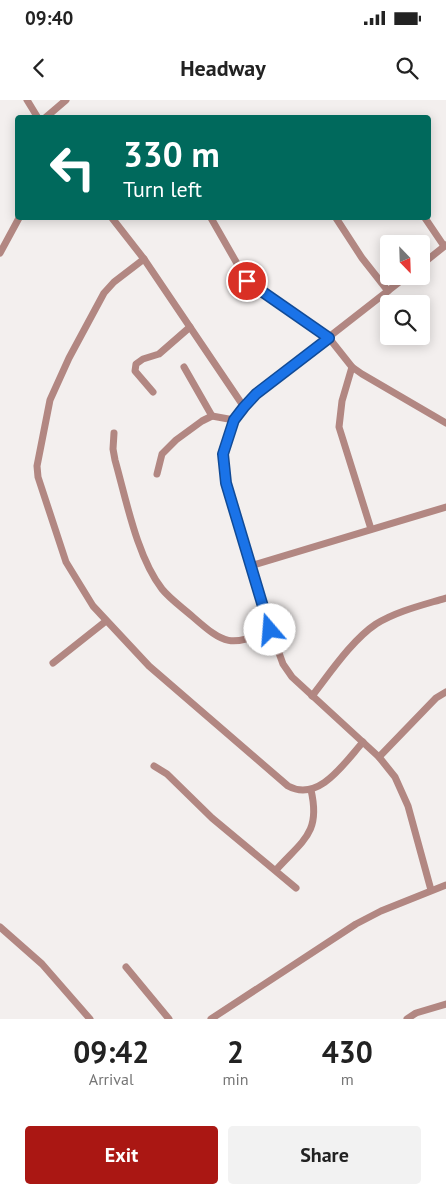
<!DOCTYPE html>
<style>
body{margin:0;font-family:"PT Sans",sans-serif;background:#f2f2f2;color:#222;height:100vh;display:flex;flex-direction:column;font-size:19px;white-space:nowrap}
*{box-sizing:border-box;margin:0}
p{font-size:16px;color:#767676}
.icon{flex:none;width:28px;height:28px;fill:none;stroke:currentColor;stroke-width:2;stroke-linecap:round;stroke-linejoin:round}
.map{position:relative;height:919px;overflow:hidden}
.panel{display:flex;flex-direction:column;background:#fff;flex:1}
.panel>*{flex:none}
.hud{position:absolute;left:15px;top:15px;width:416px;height:105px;border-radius:5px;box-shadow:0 2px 12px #0003;background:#00695c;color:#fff;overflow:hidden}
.needle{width:32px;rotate:157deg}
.buttons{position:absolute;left:380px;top:135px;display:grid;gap:10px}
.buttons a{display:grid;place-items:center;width:50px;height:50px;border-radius:5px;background:#fff;box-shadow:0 2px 12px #0003;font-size:25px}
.pin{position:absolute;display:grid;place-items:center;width:42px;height:42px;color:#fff;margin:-21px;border:2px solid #fff;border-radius:50%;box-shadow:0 1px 5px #0007}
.me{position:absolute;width:55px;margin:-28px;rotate:342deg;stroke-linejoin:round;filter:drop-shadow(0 0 4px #0008)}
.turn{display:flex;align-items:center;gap:18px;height:105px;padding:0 25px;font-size:22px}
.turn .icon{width:65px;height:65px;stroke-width:2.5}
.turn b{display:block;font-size:35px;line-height:42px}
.eta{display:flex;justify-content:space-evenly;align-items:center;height:85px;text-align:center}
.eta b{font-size:30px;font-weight:700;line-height:35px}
.button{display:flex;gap:10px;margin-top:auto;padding:10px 25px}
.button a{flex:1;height:58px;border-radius:5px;background:#aa1713;color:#fff;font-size:20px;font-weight:700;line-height:58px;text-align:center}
.button a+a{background:#f2f2f2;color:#222}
.status{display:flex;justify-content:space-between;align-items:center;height:35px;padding:0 25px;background:#fff;direction:ltr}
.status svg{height:14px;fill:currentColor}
header{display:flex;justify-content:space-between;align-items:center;height:65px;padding:0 25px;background:#fff;font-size:22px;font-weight:700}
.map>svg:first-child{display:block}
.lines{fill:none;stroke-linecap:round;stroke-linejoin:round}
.minor{stroke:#b28782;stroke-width:7}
.route-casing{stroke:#114b97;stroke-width:12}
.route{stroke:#1a73e8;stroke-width:9}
</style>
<div class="status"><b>09:40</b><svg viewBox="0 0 49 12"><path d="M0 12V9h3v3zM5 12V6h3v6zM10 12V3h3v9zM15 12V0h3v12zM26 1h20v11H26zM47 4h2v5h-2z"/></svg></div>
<header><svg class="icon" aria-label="back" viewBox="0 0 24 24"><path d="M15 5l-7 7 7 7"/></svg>Headway<svg class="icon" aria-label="search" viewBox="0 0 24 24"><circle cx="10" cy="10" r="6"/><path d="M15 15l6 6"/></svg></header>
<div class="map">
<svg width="446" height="919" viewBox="0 0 446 919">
<rect width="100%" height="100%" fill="#f3efee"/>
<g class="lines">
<g class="minor">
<path d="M27 0 38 18"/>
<path d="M45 18 66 0"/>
<path d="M112 118 144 159 244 307"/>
<path d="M211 118 247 181 329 238 352 267 362 274 446 323"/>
<path d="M336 118 362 158 388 191"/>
<path d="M425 118 444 146"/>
<path d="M0 153 19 118"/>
<path d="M144 159 114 182 104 193 69 258 50 300 37 366 38 377 66 462 93 506 149 566 288 686C319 703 345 662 363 642"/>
<path d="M421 165 446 145"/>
<path d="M407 176 256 294C239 312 228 328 224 353 220 376 231 401 237 423 251 471 266 518 283 564L292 577 379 657 395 677 408 706 431 790"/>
<path d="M184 267 212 316"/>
<path d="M352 267 342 301 339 327 371 429"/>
<path d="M153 292 135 271 136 264 143 259 159 254 190 227"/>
<path d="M114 333 113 349 115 360C126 399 137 457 162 489 170 499 183 508 193 517 225 545 230 547 270 530"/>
<path d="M157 374 162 354 176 340 202 321 212 316 234 320"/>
<path d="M250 466 446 407"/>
<path d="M53 563 106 521"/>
<path d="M312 596C330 573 352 540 376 524 397 511 423 505 446 498"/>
<path d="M379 657 436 598 446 592"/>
<path d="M154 666 167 674 212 718 296 788"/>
<path d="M276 770C303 740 321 733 311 690"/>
<path d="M0 827 42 864 90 919"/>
<path d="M126 867 169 919"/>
<path d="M211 919 356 824 381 811 446 785"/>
<path d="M407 919 416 913 446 904"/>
</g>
</g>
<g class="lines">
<defs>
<path id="route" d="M247 181 329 238 256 294 244 307 234 320 223 354 226 383 270 530"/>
</defs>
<use href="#route" class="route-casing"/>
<use href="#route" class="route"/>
</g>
</svg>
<div class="buttons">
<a><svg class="needle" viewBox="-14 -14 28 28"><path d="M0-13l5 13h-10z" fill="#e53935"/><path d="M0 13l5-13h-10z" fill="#767676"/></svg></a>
<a><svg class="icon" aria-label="search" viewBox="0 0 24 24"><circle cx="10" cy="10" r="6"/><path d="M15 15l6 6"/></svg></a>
</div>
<div class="pin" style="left:247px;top:181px;background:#d93025"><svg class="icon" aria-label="arrive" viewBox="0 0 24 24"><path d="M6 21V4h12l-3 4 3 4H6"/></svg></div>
<svg class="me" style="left:270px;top:530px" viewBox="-20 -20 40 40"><circle r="19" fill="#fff"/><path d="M0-13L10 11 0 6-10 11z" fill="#1a73e8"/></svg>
<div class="hud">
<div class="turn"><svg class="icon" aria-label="left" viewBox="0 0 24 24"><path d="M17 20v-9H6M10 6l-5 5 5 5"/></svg><div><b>330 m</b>Turn left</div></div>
</div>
</div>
<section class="panel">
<div class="eta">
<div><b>09:42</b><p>Arrival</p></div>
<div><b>2</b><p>min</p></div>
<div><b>430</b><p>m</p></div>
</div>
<div class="button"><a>Exit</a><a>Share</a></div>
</section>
